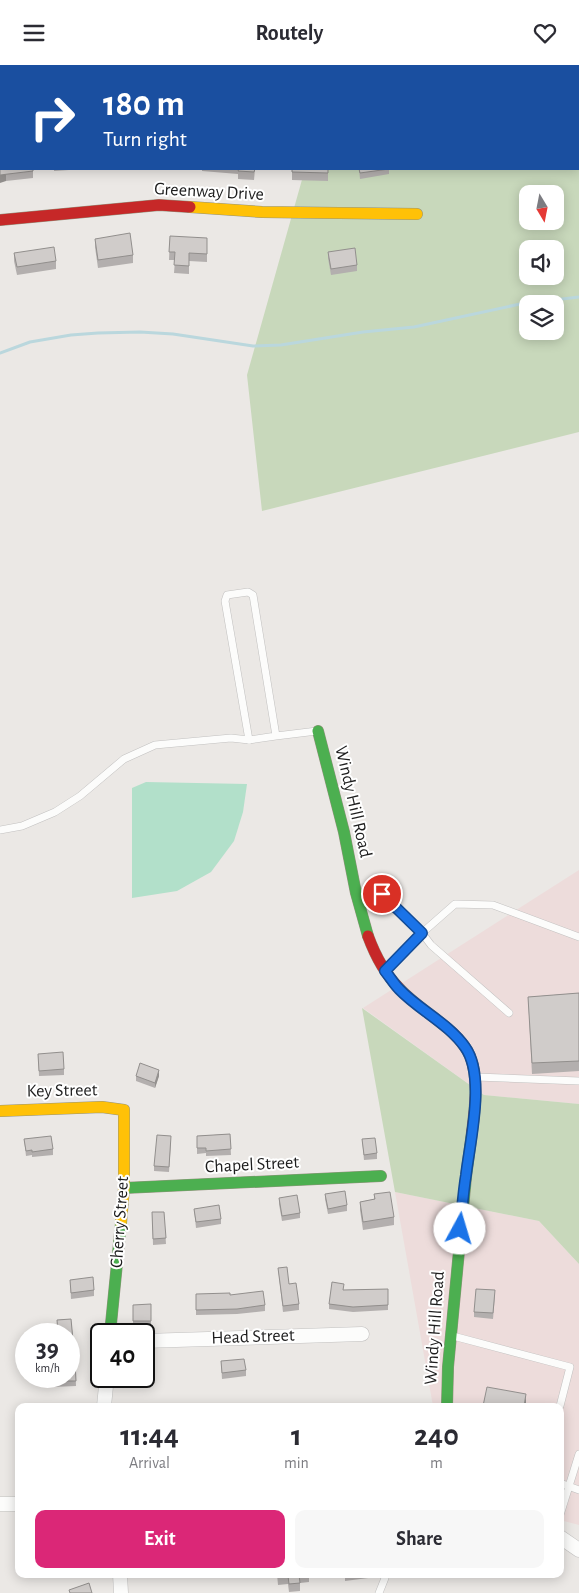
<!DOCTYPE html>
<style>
body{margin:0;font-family:"Alegreya Sans",sans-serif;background:#f7f7f7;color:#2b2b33;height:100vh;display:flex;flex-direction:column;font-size:19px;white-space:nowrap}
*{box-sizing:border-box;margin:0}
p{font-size:16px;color:#7c7c81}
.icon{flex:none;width:28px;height:28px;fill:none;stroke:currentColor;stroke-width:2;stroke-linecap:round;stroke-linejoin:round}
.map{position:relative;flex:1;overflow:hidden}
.sheet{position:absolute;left:15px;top:1338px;width:549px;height:175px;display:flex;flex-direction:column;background:#fff;border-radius:10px;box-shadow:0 2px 12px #0003}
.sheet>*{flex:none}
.hud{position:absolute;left:0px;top:0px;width:580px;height:105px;box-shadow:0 2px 12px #0003;background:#1a4fa0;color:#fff;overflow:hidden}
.needle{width:32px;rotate:170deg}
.buttons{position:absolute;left:519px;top:120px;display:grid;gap:10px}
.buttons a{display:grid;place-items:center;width:45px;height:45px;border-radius:10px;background:#fff;box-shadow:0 2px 12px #0003;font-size:25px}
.speed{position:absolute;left:15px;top:1258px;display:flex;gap:10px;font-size:25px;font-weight:700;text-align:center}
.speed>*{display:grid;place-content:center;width:65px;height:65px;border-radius:50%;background:#fff;box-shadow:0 2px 12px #0003;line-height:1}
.speed small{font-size:12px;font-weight:400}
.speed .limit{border:2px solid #111;border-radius:8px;background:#fff;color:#111}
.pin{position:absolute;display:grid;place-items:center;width:42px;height:42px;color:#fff;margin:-21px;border:2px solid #fff;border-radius:50%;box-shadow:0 1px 5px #0007}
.me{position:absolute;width:55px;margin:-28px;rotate:6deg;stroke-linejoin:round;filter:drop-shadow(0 0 4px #0008)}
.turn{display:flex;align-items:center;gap:18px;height:105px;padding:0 20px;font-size:22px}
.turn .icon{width:65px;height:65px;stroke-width:2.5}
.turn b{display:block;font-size:35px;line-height:42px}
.eta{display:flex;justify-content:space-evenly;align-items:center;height:85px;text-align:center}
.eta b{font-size:30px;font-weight:600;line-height:35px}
.action{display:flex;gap:10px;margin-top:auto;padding:10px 20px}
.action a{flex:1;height:58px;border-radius:10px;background:#db2777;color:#fff;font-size:20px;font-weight:600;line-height:58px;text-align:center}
.action a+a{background:#f7f7f7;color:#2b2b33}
header{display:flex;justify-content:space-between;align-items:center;height:65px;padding:0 20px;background:#fff;font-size:22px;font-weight:600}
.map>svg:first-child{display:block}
.commercial{fill:#eddcdb}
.forest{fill:#c8d8bb;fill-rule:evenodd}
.pitch{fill:#b2e0ca}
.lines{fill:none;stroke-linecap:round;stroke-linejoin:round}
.stream{stroke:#bad7dd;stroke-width:3}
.lane-casing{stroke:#c2c1c0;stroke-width:8}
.street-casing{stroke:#c2c1c0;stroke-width:15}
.fast-casing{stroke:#93937e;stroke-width:12}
.slow-casing{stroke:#93937e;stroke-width:12}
.jam-casing{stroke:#93937e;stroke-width:12}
.lane{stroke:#fcfcfb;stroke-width:7}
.street{stroke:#fcfcfb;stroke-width:14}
.fast{stroke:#4caf50;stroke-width:11}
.slow{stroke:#ffc107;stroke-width:11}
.jam{stroke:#c62828;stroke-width:11}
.wall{fill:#b3afae}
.shaded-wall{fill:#928f8d}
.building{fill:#d0ccca;stroke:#928f8d}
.route-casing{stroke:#114b97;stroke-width:12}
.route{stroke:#1a73e8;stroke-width:9}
.labels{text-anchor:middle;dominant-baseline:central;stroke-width:4;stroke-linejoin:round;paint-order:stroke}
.street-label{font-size:18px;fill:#1d1d1d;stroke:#fff}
</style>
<header><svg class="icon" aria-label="menu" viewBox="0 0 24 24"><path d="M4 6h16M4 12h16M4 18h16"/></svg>Routely<svg class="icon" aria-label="heart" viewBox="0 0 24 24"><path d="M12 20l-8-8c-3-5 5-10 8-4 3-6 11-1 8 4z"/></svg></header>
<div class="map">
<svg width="579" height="1528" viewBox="0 0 579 1528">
<rect width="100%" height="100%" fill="#ebe8e5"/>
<g class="commercial">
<path d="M579 805V1039L484 1030 363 943Z"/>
<path d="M395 1127 539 1156 579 1199V1460L560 1455V1341H433Z"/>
</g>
<g class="forest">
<path d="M334 0H579V367L262 446 247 310 305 104H579V1H334ZM528 129H555V156H528ZM528 184H555V211H528ZM528 239H555V266H528Z"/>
<path d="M362 943 484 1030 579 1039V1199L539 1156 395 1127Z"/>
</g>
<path class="pitch" d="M146 717 247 719 243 747 234 776 211 807 177 826 132 833V723Z"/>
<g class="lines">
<path class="stream" d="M0 288 30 277 71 270 98 268 140 267 173 269 253 281 281 280 363 267 414 262 520 239 579 232"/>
<defs>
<g id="lane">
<path d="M276 671 249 675 225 536 227 530 248 527 253 530 276 671 317 666"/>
<path d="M0 765 22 761 55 747 80 731 124 694 155 680 231 673 249 675"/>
<path d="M382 829 422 868 431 880 509 948"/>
<path d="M386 905 422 868 455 839 493 840 579 872"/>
<path d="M476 1012 579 1016"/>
<path d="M453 1271 570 1302 560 1341"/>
<path d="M560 1418 579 1425"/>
<path d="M560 1450 579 1389"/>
<path d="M379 1528 385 1513V1509"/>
</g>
<g id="street">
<path d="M144 1276 362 1269"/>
<path d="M104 1341 107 1311"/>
<path d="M0 1439H19"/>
<path d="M560 1472 579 1485"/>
<path d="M120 1509 121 1528"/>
</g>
<g id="fast">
<path d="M318 666 344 767 356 828 368 871"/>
<path d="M124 1123 381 1111"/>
<path d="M110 1269 121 1158"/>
<path d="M447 1341 448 1302 466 1112 472 1067"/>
</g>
<g id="slow">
<path d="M190 142 262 147 417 149"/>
<path d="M0 1046 102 1042 124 1045V1123L121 1158"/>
</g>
<g id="jam">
<path d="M0 155 159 140 190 142"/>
<path d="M368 871C375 890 384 908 399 923 419 946 458 963 470 991 479 1013 475 1044 472 1067"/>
</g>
</defs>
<use href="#lane" class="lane-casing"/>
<use href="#street" class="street-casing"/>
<use href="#fast" class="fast-casing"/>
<use href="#slow" class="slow-casing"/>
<use href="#jam" class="jam-casing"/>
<use href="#lane" class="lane"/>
<use href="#street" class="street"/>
<use href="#fast" class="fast"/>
<use href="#slow" class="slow"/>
<use href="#jam" class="jam"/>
</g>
<g class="wall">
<path d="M1 96 33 106V113L6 116Z"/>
<path d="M54 104H84L54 106Z"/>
<path d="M202 104H255L254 115 238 114V109L202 106Z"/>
<path d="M292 104H328V116L292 115Z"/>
<path d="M359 104H389V109L360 114Z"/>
<path d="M170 171 207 181V197L189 196V209L174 208 175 195H169Z"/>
<path d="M95 174 133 190V198L98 203 95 182Z"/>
<path d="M328 187 357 200V206L331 210 328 193Z"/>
<path d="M14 188 56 196V204L17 210 14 196Z"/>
<path d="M579 928V1006L532 1009 528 932Z"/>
<path d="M38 989 64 1004V1010L39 1011Z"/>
<path d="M136 1011H159L155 1023 136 1016Z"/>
<path d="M230 1069 231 1090 206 1091V1088L197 1089V1071Z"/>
<path d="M24 1074 53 1084V1090L32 1092V1090L26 1091Z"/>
<path d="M362 1074 377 1088V1094L364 1095Z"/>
<path d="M171 1076 169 1107 154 1106V1101Z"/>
<path d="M325 1129 347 1140V1146L328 1149 325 1134Z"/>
<path d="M374 1129 394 1152V1160L363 1165 360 1145V1137L374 1134Z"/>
<path d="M279 1133 300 1148V1153L282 1156 279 1139Z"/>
<path d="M194 1144 221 1154V1159L196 1163Z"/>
<path d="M152 1147H164L166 1179 153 1180Z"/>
<path d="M278 1203 289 1219 299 1239V1245L283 1247Z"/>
<path d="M70 1215 94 1225V1231L71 1234Z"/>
<path d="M388 1224V1245L353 1247 329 1244V1239L343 1225Z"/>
<path d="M196 1229 230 1230 265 1240V1246L237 1249 196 1250Z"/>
<path d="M495 1230 493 1254 474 1252V1247Z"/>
<path d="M133 1240 151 1256V1261H133Z"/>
<path d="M71 1254 75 1296 76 1321 52 1322 51 1311H69V1269H58L57 1255Z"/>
<path d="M221 1296 246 1305V1311L222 1314Z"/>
<path d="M277 1509H309V1517L300 1518V1526L289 1527 288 1519 278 1520Z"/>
<path d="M331 1509H376V1512L345 1516V1512L332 1513Z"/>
<path d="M397 1509H413L398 1511Z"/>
</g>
<g class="shaded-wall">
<path d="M6 109V116L0 118V110Z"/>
<path d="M159 1005V1011L155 1023V1018Z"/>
<path d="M526 1329V1341H524Z"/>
</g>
<g class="building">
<path d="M0 96H1V104H33V106L0 110Z"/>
<path d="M239 104H255L254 107 238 106Z"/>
<path d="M292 104H328V108L292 107Z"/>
<path d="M359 104H389L360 108Z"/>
<path d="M130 168 133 190 98 195 95 174Z"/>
<path d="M170 171 207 173V189L189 188V201L174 200 175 187H169Z"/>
<path d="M54 182 56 196 17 202 14 188Z"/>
<path d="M355 183 357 200 331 204 328 187Z"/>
<path d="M579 928V996L532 998 528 932Z"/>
<path d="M63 987 64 1004 39 1006 38 989Z"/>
<path d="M140 998 159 1005 155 1018 136 1011Z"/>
<path d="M230 1069 231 1084 206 1086V1083H197V1071Z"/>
<path d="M157 1070 171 1071 169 1102 154 1101Z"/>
<path d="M51 1071 53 1084 32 1087V1085L26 1086 24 1074Z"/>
<path d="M375 1073 377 1088 364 1090 362 1074Z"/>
<path d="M345 1126 347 1140 328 1144 325 1129Z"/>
<path d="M390 1127 394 1152 363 1157 360 1137 375 1134 374 1129Z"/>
<path d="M297 1130 300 1148 282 1151 279 1133Z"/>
<path d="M219 1140 221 1154 196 1157 194 1144Z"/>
<path d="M152 1147H164L166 1173 153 1174Z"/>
<path d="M287 1202 289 1219 296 1218 299 1239 283 1241 278 1203Z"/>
<path d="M93 1212 94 1225 71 1228 70 1215Z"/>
<path d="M332 1217 344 1219 343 1225 388 1224V1240L353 1242 329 1239Z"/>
<path d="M476 1224 495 1225 493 1248 474 1247Z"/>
<path d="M263 1226 265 1240 237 1244 196 1245V1229L230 1228V1230Z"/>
<path d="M151 1239V1256H133V1240Z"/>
<path d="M71 1254 75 1296 76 1316H52L51 1311H69V1269H58L57 1255Z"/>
<path d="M244 1294 246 1305 222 1308 221 1296Z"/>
<path d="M487 1322 526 1329 524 1341H483Z"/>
<path d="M278 1509H308L299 1510 300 1518 289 1519 288 1511 278 1512Z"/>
<path d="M89 1518 92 1528H70L69 1525Z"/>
</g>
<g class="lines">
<defs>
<path id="route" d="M382 829 422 868 385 906C390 912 394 919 399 924 419 945 448 958 465 982 486 1011 470 1076 466 1110 463 1128 462 1146 460 1164"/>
</defs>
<use href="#route" class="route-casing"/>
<use href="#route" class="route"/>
</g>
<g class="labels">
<g class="street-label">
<text transform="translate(209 127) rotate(3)">Greenway Drive</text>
<text transform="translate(353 737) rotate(77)">Windy Hill Road</text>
<text transform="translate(62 1026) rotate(-1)">Key Street</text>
<text transform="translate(252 1100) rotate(-3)">Chapel Street</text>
<text transform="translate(120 1157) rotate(-86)">Cherry Street</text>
<text transform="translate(435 1263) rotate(-86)">Windy Hill Road</text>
<text transform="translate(253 1272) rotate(-2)">Head Street</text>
</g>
</g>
</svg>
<div class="buttons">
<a><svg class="needle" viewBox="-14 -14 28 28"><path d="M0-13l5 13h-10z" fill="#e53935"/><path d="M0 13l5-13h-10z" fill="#7c7c81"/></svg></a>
<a><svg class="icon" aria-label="sound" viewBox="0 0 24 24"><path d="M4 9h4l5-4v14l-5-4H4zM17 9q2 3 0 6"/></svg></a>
<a><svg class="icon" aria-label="layers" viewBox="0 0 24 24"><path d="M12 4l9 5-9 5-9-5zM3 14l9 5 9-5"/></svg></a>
</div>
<div class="speed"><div>39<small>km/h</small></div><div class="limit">40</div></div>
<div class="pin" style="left:382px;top:829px;background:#d93025"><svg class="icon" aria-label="arrive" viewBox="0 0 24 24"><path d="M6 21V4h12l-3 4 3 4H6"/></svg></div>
<svg class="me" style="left:460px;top:1164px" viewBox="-20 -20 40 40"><circle r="19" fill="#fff"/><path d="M0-13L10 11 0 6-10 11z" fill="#1a73e8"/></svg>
<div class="hud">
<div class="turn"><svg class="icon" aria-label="right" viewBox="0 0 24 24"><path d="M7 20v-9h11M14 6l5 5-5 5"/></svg><div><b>180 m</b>Turn right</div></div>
</div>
<section class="sheet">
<div class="eta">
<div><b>11:44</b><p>Arrival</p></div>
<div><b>1</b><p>min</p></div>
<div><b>240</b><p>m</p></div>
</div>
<div class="action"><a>Exit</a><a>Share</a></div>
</section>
</div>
